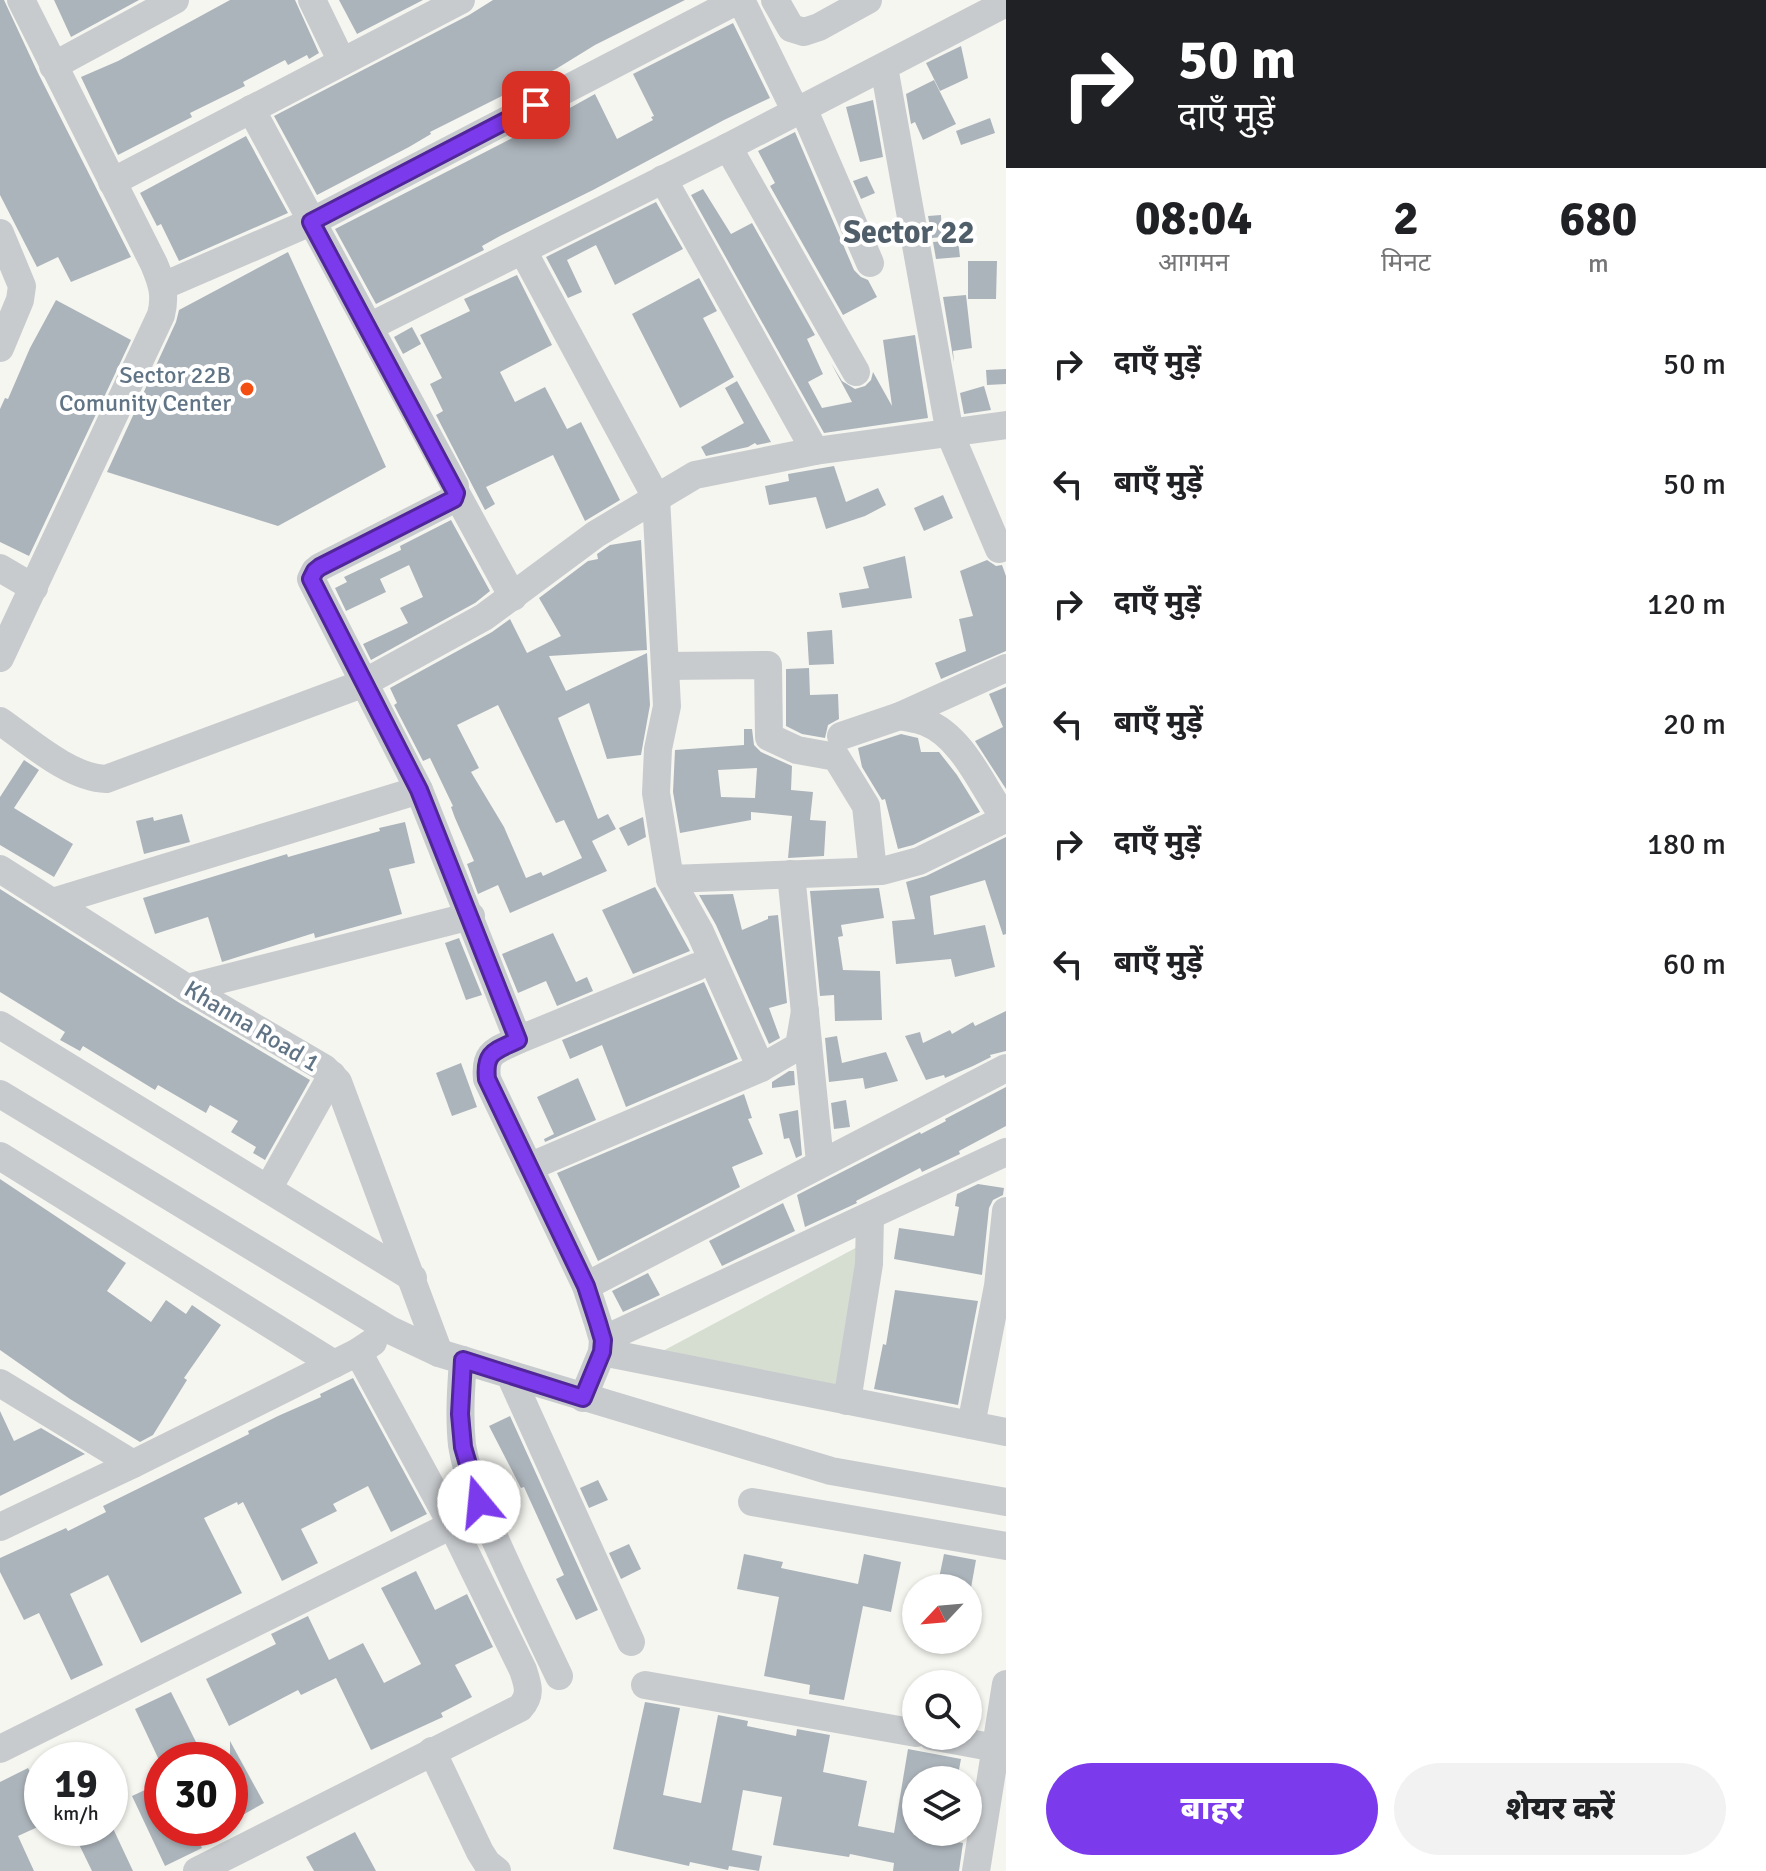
<!DOCTYPE html>
<html lang="hi">
<meta charset="utf-8">
<style>
body{margin:0;font-family:Signika,"Noto Sans Devanagari",sans-serif;background:#f2f2f2;color:#202124;height:100vh;display:flex;flex-direction:column;font-size:30px;white-space:nowrap}
*{box-sizing:border-box;margin:0}
p{font-size:26px;color:#757577}
.icon{flex:none;width:44px;height:44px;fill:none;stroke:currentColor;stroke-width:2;stroke-linecap:round;stroke-linejoin:round}
.map{position:relative;flex:1;overflow:hidden}
.panel{display:flex;flex-direction:column;background:#fff;width:760px}
.panel>*{flex:none}
.guide{background:#202124;color:#fff;overflow:hidden}
.needle{width:52px;rotate:244deg}
.fabs{position:absolute;left:902px;top:1574px;display:grid;gap:16px}
.fabs a{display:grid;place-items:center;width:80px;height:80px;border-radius:50%;background:#fff;box-shadow:0 2px 6px #0004;font-size:40px}
.speed{position:absolute;left:24px;top:1742px;display:flex;gap:16px;font-size:40px;font-weight:700;text-align:center}
.speed>*{display:grid;place-content:center;width:104px;height:104px;border-radius:50%;background:#fff;box-shadow:0 2px 6px #0004;line-height:1}
.speed small{font-size:20px;font-weight:400}
.speed .limit{border:12px solid #d22;background:#fff;color:#111}
.pin{position:absolute;display:grid;place-items:center;width:68px;height:68px;color:#fff;margin:-34px;border-radius:16px;box-shadow:0 4px 12px #0006}
.me{position:absolute;width:88px;margin:-44px;rotate:343deg;stroke-linejoin:round;filter:drop-shadow(0 0 6px #0008)}
.turn{display:flex;align-items:center;gap:28px;height:168px;padding:0 40px;font-size:36px}
.turn .icon{width:104px;height:104px;stroke-width:2.5}
.turn b{display:block;font-size:56px;line-height:68px}
.eta{display:flex;justify-content:space-evenly;align-items:center;height:136px;text-align:center}
.eta b{font-size:48px;font-weight:800;line-height:56px}
.cta{display:flex;gap:16px;margin-top:auto;padding:16px 40px}
.cta a{flex:1;height:92px;border-radius:48px;background:#7c3aed;color:#fff;font-size:32px;font-weight:800;line-height:92px;text-align:center}
.cta a+a{background:#f2f2f2;color:#202124}
ul{padding:0;list-style:none}
li{display:flex;align-items:center;gap:24px;height:120px;padding:0 40px}
li div{flex:1}
li b{display:block;font-size:30px}
li em{font-style:normal}
main{display:flex;flex:1;min-height:0}
.map>svg:first-child{display:block}
.green{fill:#d6ded2}
.building{fill:#acb4bb;fill-rule:evenodd}
.lines{fill:none;stroke-linecap:round;stroke-linejoin:round}
.minor{stroke:#c8cbce;stroke-width:28}
.route-casing{stroke:#51269a;stroke-width:20}
.route{stroke:#7c3aed;stroke-width:14}
.poi-dot{fill:#f44f13;stroke:#fff;stroke-width:3}
.labels{text-anchor:middle;dominant-baseline:central;stroke-width:8;stroke-linejoin:round;paint-order:stroke}
.poi-label{font-size:24px;fill:#617486;stroke:#fff;text-anchor:end}
.street-label{font-size:24px;fill:#617486;stroke:#fff}
.district-label{font-size:32px;font-weight:bold;fill:#505e6a;stroke:#fff}
</style>
<main>
<div class="map">
<svg width="1006" height="1871" viewBox="0 0 1006 1871">
<rect width="100%" height="100%" fill="#f6f6f1"/>
<path class="green" d="M863 1244 842 1393 659 1353Z"/>
<g class="building">
<path d="M0 0H4L38 73 131 257 71 282 58 257 37 267 0 195Z"/>
<path d="M54 0H139L71 37Z"/>
<path d="M230 0H295L319 53 309 59 307 55 288 65 285 60 243 82 245 86 190 113 192 117 118 155 81 77 118 61Z"/>
<path d="M339 0H423L357 34Z"/>
<path d="M493 0H685L595 45 556 69 430 132 431 134 409 147 317 195 274 116 469 15Z"/>
<path d="M733 23 770 98 724 120 593 190 500 236 482 246 484 250 376 304 335 229 559 114 595 94 617 139 653 120 651 117 654 116 633 74Z"/>
<path d="M961 46 968 78 940 91 926 63Z"/>
<path d="M934 80 956 124 923 140 915 122 911 124 906 94Z"/>
<path d="M873 100 883 157 860 162 846 107Z"/>
<path d="M990 118 995 133 961 145 956 131Z"/>
<path d="M795 132 854 270 861 277 868 280 877 297 843 315 770 186 775 183 758 151Z"/>
<path d="M246 136 288 213 179 261 161 224 157 226 140 193Z"/>
<path d="M867 176 875 193 861 199 853 181Z"/>
<path d="M703 189 731 234 752 223 815 335 807 339 823 374 808 382 822 408 852 402 831 363 842 381 855 389 865 386 871 380 873 372 892 406 883 340 915 335 928 418 824 433 691 195Z"/>
<path d="M656 202 683 249 615 285 596 245 567 260 582 292 568 298 546 257Z"/>
<path d="M941 215 942 237 932 238 928 216Z"/>
<path d="M958 240 960 257 936 259 933 242Z"/>
<path d="M288 252 386 467 278 526 107 472 176 322 179 310Z"/>
<path d="M968 261H997L996 299H968Z"/>
<path d="M517 275 552 345 500 372 515 402 545 387 567 429 581 422 620 500 585 521 553 455 486 487 495 504 485 510 436 415 443 411 430 384 442 378 420 335 470 311 464 299Z"/>
<path d="M699 278 717 311 703 318 734 377 680 408 632 314Z"/>
<path d="M966 295 972 348 953 351 954 363 943 297Z"/>
<path d="M56 300 131 340 29 556 0 542V409L5 398 8 399 30 348Z"/>
<path d="M412 327 421 344 403 354 394 337Z"/>
<path d="M1006 369V384L987 385 986 370Z"/>
<path d="M737 381 771 442 757 445 755 443 748 447 706 456 701 447 744 423 725 388Z"/>
<path d="M984 386 991 410 964 414 960 393Z"/>
<path d="M834 466 846 502 878 488 886 505 865 516 826 529 816 497 769 505 765 486 789 481 788 474Z"/>
<path d="M943 495 953 518 924 531 914 508Z"/>
<path d="M451 520 490 591 475 603 371 660 363 644 408 623 400 608 423 597 409 565 380 579 386 592 346 611 335 588 347 582 344 577 401 550 400 546Z"/>
<path d="M641 540 647 650 549 656 566 691 647 653 650 705 641 755 607 759 589 703 558 718 598 819 608 814 616 829 592 841 607 871 510 913 498 885 478 894 467 864 474 861 455 818 451 807 453 806 430 758 423 761 394 705 397 703 390 688 492 632 510 619 527 653 561 636 539 598 588 561 598 559 597 554 610 545ZM498 705 556 823 564 820 582 858 543 876 541 872 526 878 504 827 471 772 479 768 457 725Z"/>
<path d="M905 556 912 598 842 608 839 593 869 588 863 567Z"/>
<path d="M987 560 996 566 1002 565 1006 576V651L941 679 935 663 966 651 959 619 973 616 960 571Z"/>
<path d="M832 630 834 664 809 665 807 632Z"/>
<path d="M809 668 810 695 838 694 839 719 828 725 825 738 802 734 786 726V669Z"/>
<path d="M1006 687V789L975 741 1003 727 989 694Z"/>
<path d="M744 729H752L754 745 761 752 792 766 791 790 813 792 810 820 826 821 824 856 788 858 792 816 751 812V820L680 833 673 792 675 750 744 745ZM757 768 755 798 721 797 718 770Z"/>
<path d="M901 734 918 738 921 752H939L957 775 980 812 913 845 898 849 885 799 882 800 862 767 858 748Z"/>
<path d="M24 760 39 770 14 808 73 844 54 877 0 845V797Z"/>
<path d="M182 814 190 842 144 854 136 821 153 817 154 821Z"/>
<path d="M643 817 646 837 628 846 619 828Z"/>
<path d="M405 822 415 863 389 869 402 914 315 938 314 933 222 962 208 917 155 934 143 898 287 854 288 857 380 831 379 828Z"/>
<path d="M1006 837V934L1003 935 985 880 930 896 934 935 985 925 995 967 955 977 951 959 896 964 892 921 915 919 906 882 926 876Z"/>
<path d="M655 887 690 951 633 974 602 910Z"/>
<path d="M879 888 884 918 841 925 843 936 838 937 843 970 880 971 882 1020 835 1021 834 995 820 996 810 891Z"/>
<path d="M0 889 178 1002 310 1080 265 1160 253 1153 256 1147 231 1132 238 1121 210 1105 206 1113 158 1085 155 1090 83 1046 80 1051 60 1040 65 1032 0 992Z"/>
<path d="M733 894 742 930 768 919V916L778 915 787 1003 769 1008 780 1038 769 1044 716 925 699 895Z"/>
<path d="M553 933 576 982 587 977 593 991 557 1006 546 981 518 993 502 954Z"/>
<path d="M459 938 482 995 466 1000 445 943Z"/>
<path d="M704 982 738 1059 626 1107 602 1045 570 1059 562 1040Z"/>
<path d="M1006 1011V1051L990 1055 991 1057 973 1066 945 1078 944 1075 926 1080 905 1036 920 1032 923 1043 950 1030 952 1034 973 1022 975 1026Z"/>
<path d="M837 1036 842 1063 886 1052 898 1081 865 1089 863 1078 829 1082 825 1038Z"/>
<path d="M461 1063 477 1107 452 1116 436 1073Z"/>
<path d="M789 1071H794L795 1085 772 1088V1082Z"/>
<path d="M578 1078 596 1120 545 1142 544 1139 554 1134 537 1097Z"/>
<path d="M1006 1087V1126L959 1151 960 1154 922 1172 920 1168 856 1201 857 1203 805 1227 797 1195 920 1132 921 1134 946 1121 945 1119Z"/>
<path d="M744 1094 752 1118 748 1119 763 1154 732 1167 740 1187 598 1261 557 1173Z"/>
<path d="M846 1100 850 1127 834 1129 831 1103Z"/>
<path d="M798 1110 802 1155 796 1158 789 1138 784 1139 779 1114Z"/>
<path d="M0 1179 126 1263 107 1291 151 1322 166 1300 186 1314 192 1305 221 1325 184 1378 187 1380 153 1435 140 1442 70 1399 0 1350Z"/>
<path d="M978 1184 1004 1188 1003 1195 993 1200 989 1208 982 1275 894 1259 899 1228 954 1236 959 1207 955 1206 957 1194Z"/>
<path d="M783 1203 795 1231 722 1266 709 1241Z"/>
<path d="M648 1273 660 1295 623 1312 612 1291Z"/>
<path d="M895 1290 978 1301 958 1405 874 1389 883 1344 886 1345Z"/>
<path d="M353 1378 427 1514 391 1532 368 1486 333 1504 337 1511 301 1529 318 1563 282 1581 243 1502 238 1505 237 1502 204 1518 242 1593 141 1643 108 1575 70 1594 103 1665 71 1680 39 1613 24 1620 0 1572V1558L66 1528 68 1531 106 1512 103 1506 249 1434 248 1431 278 1416 321 1397 320 1394Z"/>
<path d="M0 1411 14 1441 41 1428 85 1454 0 1496Z"/>
<path d="M510 1416 598 1610 576 1620 556 1579 564 1575 524 1487 521 1488 489 1426Z"/>
<path d="M598 1480 608 1500 589 1508 580 1488Z"/>
<path d="M629 1544 641 1569 621 1579 609 1553Z"/>
<path d="M744 1554 783 1562 781 1568 858 1584 864 1554 901 1562 891 1612 863 1606 844 1700 809 1694 810 1685 764 1676 779 1597 737 1589Z"/>
<path d="M944 1554 976 1560 971 1588H937Z"/>
<path d="M416 1571 435 1610 467 1594 493 1647 455 1665 472 1697 441 1713 443 1717 371 1750 336 1678 301 1695 298 1690 229 1726 206 1679 276 1644 271 1634 308 1616 329 1660 363 1643 384 1683 421 1664 381 1588Z"/>
<path d="M171 1692 199 1748 175 1760H159L135 1709Z"/>
<path d="M645 1702 680 1708 663 1795 701 1803 718 1715 748 1721 747 1726 796 1736 797 1729 830 1735 823 1772 867 1781 858 1826 894 1833 908 1749 961 1759 957 1780H916V1835L963 1843 959 1871H893L894 1863 850 1854 849 1857 773 1845 782 1797 743 1790 732 1850 762 1856 759 1871 729 1866 728 1870 690 1862 689 1866 613 1849Z"/>
<path d="M230 1741 264 1803 230 1822Z"/>
<path d="M42 1766V1825L18 1836 34 1871H0V1782L28 1768 30 1772Z"/>
<path d="M162 1782V1828H192L202 1848 165 1866 132 1796Z"/>
<path d="M110 1822 133 1871H92L71 1828H110Z"/>
<path d="M355 1832 376 1871H314L306 1857Z"/>
</g>
<g class="lines">
<g class="minor">
<path d="M312 0 342 62"/>
<path d="M741 0 796 112"/>
<path d="M775 0 791 28 804 32 819 27 868 0"/>
<path d="M53 66 175 0"/>
<path d="M884 67 950 434 999 549"/>
<path d="M803 108 870 263"/>
<path d="M251 109 455 486 454 499 320 567 315 571 311 579 419 790 518 1040"/>
<path d="M728 147 856 372"/>
<path d="M663 179 815 451"/>
<path d="M112 182 461 0"/>
<path d="M0 233 22 286 20 300 0 348"/>
<path d="M523 251 656 497 667 706 658 749 656 793 670 879 882 871 919 861 1005 819"/>
<path d="M163 286 311 222 738 0"/>
<path d="M369 327 728 147 1006 3"/>
<path d="M456 493 513 597"/>
<path d="M0 568 34 588"/>
<path d="M0 658 161 315C166 295 162 283 154 264L21 0"/>
<path d="M666 666 768 665 769 737 797 750 836 757 866 806 873 871"/>
<path d="M900 716C908 718 917 719 925 722 964 737 983 789 1006 820"/>
<path d="M0 721C29 741 70 778 106 779L362 684 484 617 596 534 695 475 815 451 1006 425"/>
<path d="M841 736 900 716 1006 668"/>
<path d="M0 869 187 988 324 1068 338 1082 439 1353"/>
<path d="M791 874 820 1162"/>
<path d="M670 879 700 932 761 1068"/>
<path d="M53 902 419 790"/>
<path d="M187 988 471 916"/>
<path d="M0 1025 413 1278"/>
<path d="M0 1094 390 1330 439 1353 831 1471 1006 1502"/>
<path d="M0 1156 334 1364"/>
<path d="M529 1167 761 1068 799 1046 805 1011"/>
<path d="M268 1189 332 1075"/>
<path d="M586 1286 1006 1068"/>
<path d="M603 1340 1006 1152"/>
<path d="M602 1352 1006 1432"/>
<path d="M463 1360C461 1388 459 1417 462 1445 467 1477 481 1508 494 1537 515 1584 537 1630 559 1676"/>
<path d="M510 1375 631 1642"/>
<path d="M0 1383 133 1464"/>
<path d="M583 1398 602 1352 603 1340 598 1323 586 1286 487 1079C484 1051 496 1051 518 1040L696 967"/>
<path d="M847 1401 869 1264 870 1216"/>
<path d="M971 1425 998 1286 1006 1211"/>
<path d="M752 1502 1006 1546"/>
<path d="M0 1527 133 1464 358 1352 373 1342"/>
<path d="M645 1685 916 1733"/>
<path d="M931 1736 996 1748"/>
<path d="M0 1749 452 1525"/>
<path d="M432 1751 480 1852 487 1863 497 1871"/>
<path d="M197 1871 520 1708C532 1695 528 1685 523 1670L452 1525 358 1352"/>
<path d="M976 1871 1006 1684"/>
</g>
</g>
<g class="lines">
<defs>
<path id="route" d="M479 1502 463 1447 460 1414 463 1360 583 1398 602 1352 603 1340 598 1323 586 1286 487 1079C484 1051 496 1051 518 1040L419 790 311 579 315 571 320 567 448 502 454 499 456 493 311 222 536 105"/>
</defs>
<use href="#route" class="route-casing"/>
<use href="#route" class="route"/>
</g>
<circle class="poi-dot" cx="247" cy="389" r="8"/>
<g class="labels">
<g class="poi-label">
<text x="231" y="375">Sector 22B<tspan x="231" dy="28">Comunity Center</tspan></text>
</g>
<g class="street-label">
<text transform="translate(252 1026) rotate(31)">Khanna Road 1</text>
</g>
<g class="district-label">
<text x="909" y="232">Sector 22</text>
</g>
</g>
</svg>
<div class="fabs">
<a><svg class="needle" viewBox="-14 -14 28 28"><path d="M0-13l5 13h-10z" fill="#e53935"/><path d="M0 13l5-13h-10z" fill="#757577"/></svg></a>
<a><svg class="icon" aria-label="search" viewBox="0 0 24 24"><circle cx="10" cy="10" r="6"/><path d="M15 15l6 6"/></svg></a>
<a><svg class="icon" aria-label="layers" viewBox="0 0 24 24"><path d="M12 4l9 5-9 5-9-5zM3 14l9 5 9-5"/></svg></a>
</div>
<div class="speed"><div>19<small>km/h</small></div><div class="limit">30</div></div>
<div class="pin" style="left:536px;top:105px;background:#d93025"><svg class="icon" aria-label="arrive" viewBox="0 0 24 24"><path d="M6 21V4h12l-3 4 3 4H6"/></svg></div>
<svg class="me" style="left:479px;top:1502px" viewBox="-20 -20 40 40"><circle r="19" fill="#fff"/><path d="M0-13L10 11 0 6-10 11z" fill="#7c3aed"/></svg>
</div>
<section class="panel">
<div class="guide">
<div class="turn"><svg class="icon" aria-label="right" viewBox="0 0 24 24"><path d="M7 20v-9h11M14 6l5 5-5 5"/></svg><div><b>50 m</b>दाएँ मुड़ें</div></div>
</div>
<div class="eta">
<div><b>08:04</b><p>आगमन</p></div>
<div><b>2</b><p>मिनट</p></div>
<div><b>680</b><p>m</p></div>
</div>
<ul>
<li><svg class="icon" aria-label="right" viewBox="0 0 24 24"><path d="M7 20v-9h11M14 6l5 5-5 5"/></svg><div><b>दाएँ मुड़ें</b></div><em>50 m</em></li>
<li><svg class="icon" aria-label="left" viewBox="0 0 24 24"><path d="M17 20v-9H6M10 6l-5 5 5 5"/></svg><div><b>बाएँ मुड़ें</b></div><em>50 m</em></li>
<li><svg class="icon" aria-label="right" viewBox="0 0 24 24"><path d="M7 20v-9h11M14 6l5 5-5 5"/></svg><div><b>दाएँ मुड़ें</b></div><em>120 m</em></li>
<li><svg class="icon" aria-label="left" viewBox="0 0 24 24"><path d="M17 20v-9H6M10 6l-5 5 5 5"/></svg><div><b>बाएँ मुड़ें</b></div><em>20 m</em></li>
<li><svg class="icon" aria-label="right" viewBox="0 0 24 24"><path d="M7 20v-9h11M14 6l5 5-5 5"/></svg><div><b>दाएँ मुड़ें</b></div><em>180 m</em></li>
<li><svg class="icon" aria-label="left" viewBox="0 0 24 24"><path d="M17 20v-9H6M10 6l-5 5 5 5"/></svg><div><b>बाएँ मुड़ें</b></div><em>60 m</em></li>
</ul>
<div class="cta"><a>बाहर</a><a>शेयर करें</a></div>
</section>
</main>
